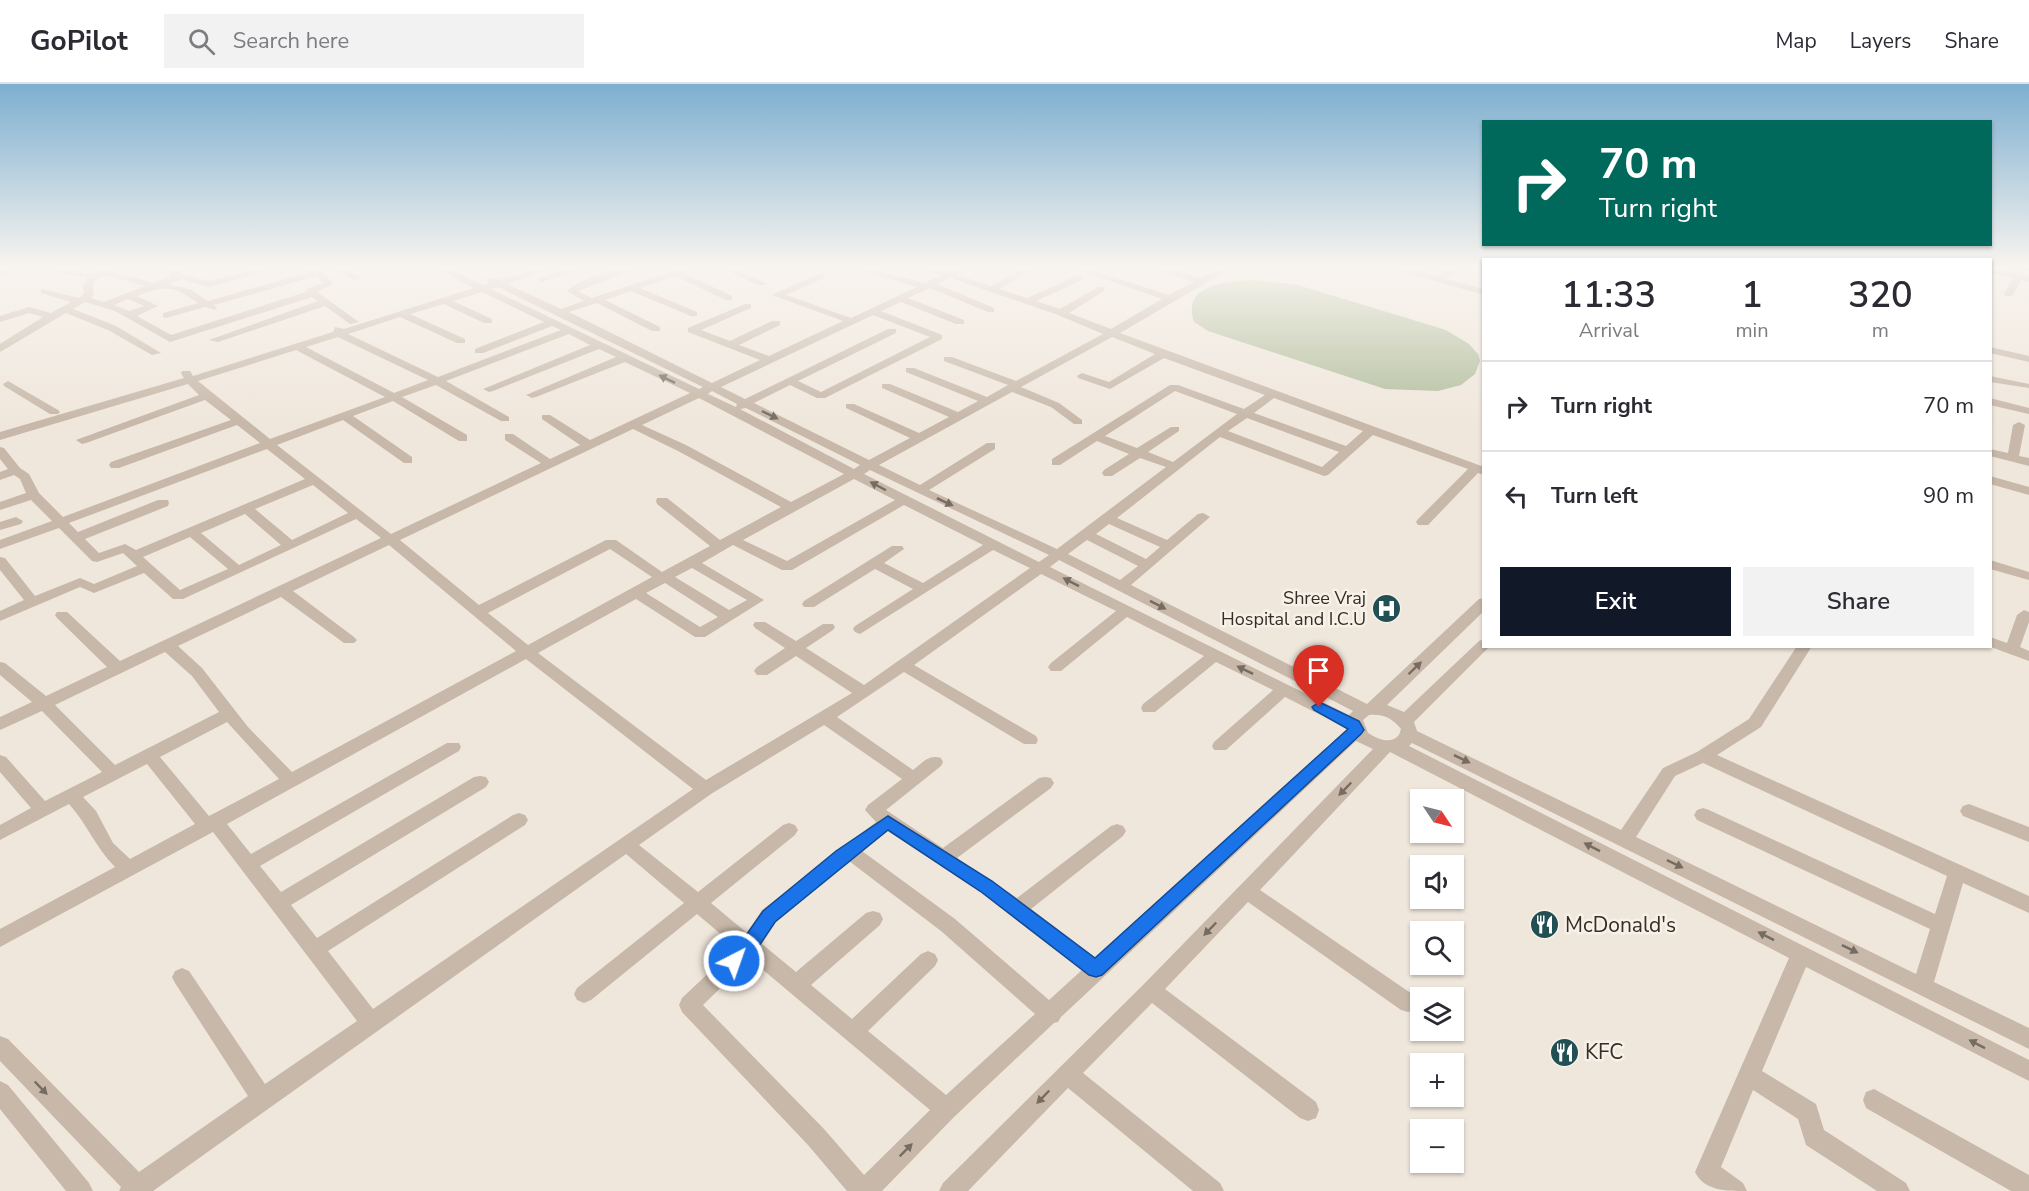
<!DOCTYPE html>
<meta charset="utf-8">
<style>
body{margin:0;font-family:"Nunito Sans",sans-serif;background:#f2f2f3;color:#2b2b33;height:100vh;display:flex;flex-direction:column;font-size:22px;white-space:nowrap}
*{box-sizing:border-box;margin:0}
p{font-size:20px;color:#7c7c81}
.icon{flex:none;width:33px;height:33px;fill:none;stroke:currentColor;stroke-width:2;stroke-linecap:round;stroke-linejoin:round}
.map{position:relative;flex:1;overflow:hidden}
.drawer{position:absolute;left:1482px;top:174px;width:510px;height:390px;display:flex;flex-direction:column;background:#fff;border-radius:0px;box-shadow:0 2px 4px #0004}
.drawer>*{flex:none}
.hud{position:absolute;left:1482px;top:36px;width:510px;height:126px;border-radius:0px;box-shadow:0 2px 4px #0004;background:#00695c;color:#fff;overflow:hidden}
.needle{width:39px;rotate:125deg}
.controls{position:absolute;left:1410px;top:705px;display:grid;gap:12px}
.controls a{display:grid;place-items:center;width:54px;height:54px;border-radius:0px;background:#fff;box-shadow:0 2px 4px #0004;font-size:30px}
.pin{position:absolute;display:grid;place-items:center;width:51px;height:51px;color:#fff;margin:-62px -26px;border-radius:50% 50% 50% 0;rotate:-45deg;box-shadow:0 0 6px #0007}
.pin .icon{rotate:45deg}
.me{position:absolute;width:66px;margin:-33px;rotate:41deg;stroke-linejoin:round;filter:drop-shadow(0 0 4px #0008)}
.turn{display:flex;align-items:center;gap:21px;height:126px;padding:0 18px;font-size:27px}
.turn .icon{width:78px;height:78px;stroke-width:2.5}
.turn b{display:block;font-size:42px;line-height:51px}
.eta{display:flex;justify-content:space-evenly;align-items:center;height:102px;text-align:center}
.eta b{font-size:36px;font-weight:600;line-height:42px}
.primary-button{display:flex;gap:12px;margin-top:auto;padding:12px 18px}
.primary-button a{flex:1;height:69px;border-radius:0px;background:#111827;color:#fff;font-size:24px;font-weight:600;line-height:69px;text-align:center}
.primary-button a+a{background:#f2f2f3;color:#2b2b33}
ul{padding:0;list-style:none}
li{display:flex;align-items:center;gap:18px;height:90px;padding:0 18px;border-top:2px solid #e1e1e2}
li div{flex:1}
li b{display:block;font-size:22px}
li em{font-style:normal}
header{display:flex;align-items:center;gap:36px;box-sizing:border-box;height:84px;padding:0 30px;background:#fff;border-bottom:2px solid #e1e1e2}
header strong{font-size:28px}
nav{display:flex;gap:33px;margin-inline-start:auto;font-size:21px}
.search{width:420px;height:54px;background:#f2f2f3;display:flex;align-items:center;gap:15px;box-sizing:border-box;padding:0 21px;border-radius:0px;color:#7c7c81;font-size:22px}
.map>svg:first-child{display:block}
.green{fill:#b2be9d}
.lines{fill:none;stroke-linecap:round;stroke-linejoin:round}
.minor{fill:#c7b8a9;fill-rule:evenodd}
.oneway{fill:#776c62}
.route{fill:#1a73e8;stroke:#114b97;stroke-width:1.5}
.labels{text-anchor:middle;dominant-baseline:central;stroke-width:5;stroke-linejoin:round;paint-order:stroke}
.poi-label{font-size:18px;fill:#352d28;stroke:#f8f1e8;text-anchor:end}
.near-poi-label{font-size:21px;fill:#352d28;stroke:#f8f1e8;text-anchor:start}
</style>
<header>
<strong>GoPilot</strong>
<div class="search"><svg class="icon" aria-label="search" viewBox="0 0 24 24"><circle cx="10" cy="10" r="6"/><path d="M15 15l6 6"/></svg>Search here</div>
<nav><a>Map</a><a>Layers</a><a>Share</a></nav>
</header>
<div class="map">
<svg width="2029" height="1107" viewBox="0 0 2029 1107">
<rect width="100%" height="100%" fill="#f0e7dc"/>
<path class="green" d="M1256 196 1298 201 1446 246 1469 260 1478 270 1480 277 1475 290 1461 301 1438 307 1385 305 1208 247 1194 238C1181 199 1229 197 1256 196Z"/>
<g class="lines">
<g class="minor">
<path d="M9 183H23L0 191V185Z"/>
<path d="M47 183C62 183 75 189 89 190 98 190 110 183 121 183L113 188 154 199 172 192 169 191V187L179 183H190L181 189 208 197 268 183H283L208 203 182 195 169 200 192 206 208 217 310 188 306 185 313 183 326 190 333 200 317 208 359 238 350 240 325 222 218 258 209 256 318 217 312 213 170 258 115 227 85 218 73 225 116 242 161 269 152 271 108 246 66 229 0 268V260L43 233 29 229 0 238V232L29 223 51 229 71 218 41 209V205L79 214 84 209 83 202 87 194 48 185ZM105 191 145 202 104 218 91 214 94 210 93 202 96 195ZM317 192 323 199 307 205 306 208 171 251 137 232 158 222 137 212C165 201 173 201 198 219L163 229V233L166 234 205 223 215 226 217 224 214 221ZM128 215 144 222 129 227 114 221Z"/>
<path d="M330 183H341L362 194 354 196Z"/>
<path d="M434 183H445L483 201 490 199 486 196 488 194 499 196 543 183H555L507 200 561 225 584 217 567 207C579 194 624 182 641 183L578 207 592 214 684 183H696L683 189 732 212V216H726L675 192 640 204 697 228V232H691L631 207 605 216 660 243V247H652L597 219 569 228 712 299 760 276 688 248V244L745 220H751V224L701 246 730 257 772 237H780V241L739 261 769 272 843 237 772 211 821 189 824 190V194L786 211 851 234 917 203 861 187V183L925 199 941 191 922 183H934L949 188 959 183H970L957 191 991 202 1027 183H1037L999 205 1027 214 1076 192H1082V196L1036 217 1060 225 1098 203H1104V207L1069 229 1111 245 1162 215 1070 183H1082L1169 211 1194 198 1150 185 1149 183H1162L1201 194 1223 183H1233L1120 249 1484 383V391L1478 389 1428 441H1418L1416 438 1418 435 1468 385 1373 351 1328 391 1324 392 1220 353 1117 434 1167 456 1198 430 1203 429 1210 433 1131 501 1367 620 1479 515 1484 514V527L1387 621 1404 628 1479 557 1484 555V562L1489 563 1414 638 1417 647 1621 746 1663 684 1697 668 1749 635 1797 562H1812L1761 643 1717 671 2029 812V829L1963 799 1934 898 2029 944V965L1412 659 1409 662 2029 976V997L1806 883 1762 987 1816 1020 1824 1046 1906 1099 1910 1107H1877L1806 1061 1798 1035 1753 1006 1721 1083 1743 1099 1747 1107C1726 1107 1704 1107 1695 1088L1789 874 1390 668 1260 806 1415 912 1418 919 1415 926 1408 928 1401 926 1248 818 1165 905 1316 1018 1319 1026 1316 1034 1308 1037 1300 1034 1152 919 1083 989 1220 1099 1224 1107H1193L1068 1004 968 1107H939L943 1099 1144 900 1373 665 1356 657 1061 933 1058 938 1054 939 954 1033 882 1107H847L808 1061 682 928 679 921 682 914 736 863 697 830 591 916 584 919 577 916 574 910 577 904 684 819 626 770 153 1107H119L121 1103 0 977V952L8 955 139 1088 248 1012 175 899 172 893 175 887 182 884 189 887 265 1000 357 937 213 748 0 863V845L115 783C96 764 87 740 69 720L0 756V741L31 724 0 688V671L6 673 45 717 102 688 42 627 0 646V633L32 618 0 591V578L5 579 46 612 107 583 57 534 55 531 57 528H67L120 577 381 454 356 435 183 515H173L144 489 94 509 80 503 0 537V527L24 516 0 486V473L5 474 35 512 80 494 94 500 137 482 123 469 97 478 92 477 59 444 0 465V456L52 437 31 416 0 426V418L26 409 20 395 14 391 0 396V388L8 385 0 375V363L4 364 20 384 29 390 39 409 63 433 260 359 237 341 119 384H111L109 381 111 378 231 336 205 316 86 359 82 360 76 356 199 311 188 300 0 356V348L184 294 181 289 182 287H190L193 292 333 248 335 243 344 245 474 204ZM950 194 1058 231 1103 250 1016 297 952 273H944V277L1008 301 987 313 914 284H906V288L978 317 958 328 890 300H882V304L949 333 919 349 854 320H846V324L910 354 869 376 754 319 790 301 817 314H825L942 255V251L881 227 901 218 956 240H964V236L908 214 930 204 988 228H994V224L937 200ZM498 203 703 303 699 305 491 205ZM482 208 544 238 475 265V269H483L552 242 561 246 438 293 348 250 400 233 457 259H465V255L410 230 444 220 484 239H492V235L453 217ZM873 231 930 253 821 308 798 297 896 249V245H888L745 315 721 303ZM569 250 590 261 483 305 489 308 493 307 599 265 616 273 526 311 532 314 536 313 625 278 690 309 590 356 550 331H542V335L580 361 550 375 513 350H505V356L541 379 391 450 277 361 343 336 404 379H412V373L353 332 393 317 459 357H467V351L402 313 436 301 501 337H509V333L446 297ZM338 253 428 296 394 309 306 263ZM1112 253 1155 270 1109 298 1082 289 1077 292 1078 294 1110 305 1164 274 1265 311 1244 325 1178 301H1170L1052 375V381H1060L1097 357 1129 370 1104 386 1102 389 1104 392H1112L1140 374 1166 383 1057 465 929 406 995 365V359H987L920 401 879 381 1012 308 1051 323 1074 340H1082V336L1059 319 1021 303ZM296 266 385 313 270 355 198 297ZM712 307 737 320 736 323 708 310ZM1175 307 1237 330 1173 378 1148 368 1179 347V343H1171L1137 364 1105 352ZM699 314 844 390 791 418 686 361 642 341ZM1274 314 1363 347 1346 362 1254 329ZM746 324 860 381 854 385 740 325ZM1247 334 1339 368 1322 383 1228 347ZM633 345 678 367 781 423 720 456 667 414H657L656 417 657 420 710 462 662 488 616 456H606L479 521 400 456ZM267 365 305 395 136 466 125 460 99 469 85 455 168 422 169 419 168 416H158L78 448 69 439ZM870 386 1049 471 1039 478 864 390ZM854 395 895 416 787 477 743 456ZM313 401 348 429 292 456 255 425ZM904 421 983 461 923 499 884 479 904 465 902 462H892L804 517 802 520 804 523H814L875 485 913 505 855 542 853 545 855 548 860 550 993 466 1030 484 864 601 806 564 833 546 835 543 833 540H823L796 557 765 538H755L753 541 755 544 785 564 757 583 754 587 757 591H767L796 572 852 609 706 696 538 569 636 515 695 553H705L764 516 702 479 733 461 782 486H792ZM245 430 281 461 239 481 201 449ZM1109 440 1160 463 1146 475 1096 450ZM190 453 228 485 180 506 143 473ZM1087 456 1138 482 1120 496 1068 470ZM389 461 516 567 292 688 248 643 202 584 178 562 281 513 344 559H354L357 556 354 553 293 507ZM610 465 652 493 528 561 488 529ZM1059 476 1353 627 1349 631 1050 483ZM692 484 747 516 729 526 675 493ZM1041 490 1116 527 1051 579 1048 583 1051 587H1061L1127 533 1204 572 1143 620 1141 624 1143 628H1155L1216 578 1273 606 1214 658 1212 662 1214 666H1226L1285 613 1348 645 1096 874 1031 825 1123 752 1126 747 1123 742 1117 740 1111 742 1017 814 957 774 1051 704 1054 699 1051 694 1045 693 1039 694 943 764 886 726 941 682 943 678 941 674C929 670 922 679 913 686L837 633 904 588 1024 660H1036L1038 656 1036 652 914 581ZM665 499 718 533 700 543 646 509ZM165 568 192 592 219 628 115 681 55 621ZM526 575 693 705 373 925 328 867 525 741 528 736 525 731 519 729 513 731 317 854 291 821 486 703 489 698 486 693 480 692 474 693 281 808 260 782 459 667 461 663 459 659H447L251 770 227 740ZM1369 631C1383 630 1392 634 1401 645L1399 651C1390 661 1378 655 1368 649L1363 636ZM227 638 279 695 209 732 160 673ZM824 641 902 695 868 721 865 726 876 738 762 826 747 849 711 819 795 751 798 746 795 741 789 739 783 741 698 808 639 761 711 710ZM1703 679 1947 792 1935 830 1709 726 1703 724 1697 726 1694 731 1697 736 1930 845 1916 890 1636 753 1675 692ZM147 680 195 740 130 775 113 759 96 727 83 713ZM888 747 979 807 1082 886 1049 916 955 835 862 767ZM849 777 941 847 1035 930 946 1011 868 947 935 882 938 876 935 870 928 867 921 870 852 935 811 901 880 841 883 835 880 829 873 827 866 829 796 888 762 860 776 838ZM750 875 930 1026 864 1091 824 1045 703 921Z"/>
<path d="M573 183H587L542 198 537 195Z"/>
<path d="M719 183H731L768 200 760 202Z"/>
<path d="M783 183H795L798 185 793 188Z"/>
<path d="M1386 183H1400L1437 192 1453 183H1463L1446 195 1484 205V211Z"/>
<path d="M1990 183 2029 192V198L2021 196 2012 212H2006L2004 210 2013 194 1990 189Z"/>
<path d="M2023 183H2029V186L2025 185Z"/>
<path d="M1990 263 2029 272V278L1990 269Z"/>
<path d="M1990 292 2029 300V304L1990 298Z"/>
<path d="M8 297 58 326 60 328 58 330H50L4 302 3 300Z"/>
<path d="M1990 314 2029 324V330L1990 321Z"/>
<path d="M2019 338 2025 341 2019 372 2029 374V382L1990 372V365L2008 369 2013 341Z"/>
<path d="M1990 392 2029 403V411L1990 400Z"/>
<path d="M16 433 23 437 21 440 0 446V438Z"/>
<path d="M1990 476 2029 488V496L1990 485Z"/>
<path d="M2024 526 2029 528V538L2020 563 2029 567V577L1988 562H1990V553L2007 559 2017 531Z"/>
<path d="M1969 720 2029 743V758L1963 732 1960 727 1963 722Z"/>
<path d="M0 997 8 1001 89 1099 93 1107H66L0 1025Z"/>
<path d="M1874 1005 2029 1091V1107H2011L1866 1024 1863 1016 1866 1008Z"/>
</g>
</g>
<defs><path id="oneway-solid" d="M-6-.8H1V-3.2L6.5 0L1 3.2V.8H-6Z" transform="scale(1.5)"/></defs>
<g class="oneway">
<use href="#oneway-solid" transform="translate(667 295) rotate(-154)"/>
<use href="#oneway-solid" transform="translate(770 331) rotate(26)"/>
<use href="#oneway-solid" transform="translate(878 402) rotate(-152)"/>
<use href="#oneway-solid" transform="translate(945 418) rotate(25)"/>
<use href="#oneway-solid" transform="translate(1071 498) rotate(-153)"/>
<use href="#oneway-solid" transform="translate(1158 521) rotate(27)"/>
<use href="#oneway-solid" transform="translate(1415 584) rotate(-44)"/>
<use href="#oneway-solid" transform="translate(1245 586) rotate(-154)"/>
<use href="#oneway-solid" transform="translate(1462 675) rotate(26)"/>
<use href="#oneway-solid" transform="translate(1345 705) rotate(134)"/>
<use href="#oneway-solid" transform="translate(1592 763) rotate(-153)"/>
<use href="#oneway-solid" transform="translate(1675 780) rotate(26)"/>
<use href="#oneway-solid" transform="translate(1210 845) rotate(134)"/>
<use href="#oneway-solid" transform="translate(1766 852) rotate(-153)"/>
<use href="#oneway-solid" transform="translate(1850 865) rotate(26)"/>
<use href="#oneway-solid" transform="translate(1977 960) rotate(-153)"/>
<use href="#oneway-solid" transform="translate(41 1004) rotate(46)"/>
<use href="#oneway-solid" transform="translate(1043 1013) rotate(134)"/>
<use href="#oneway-solid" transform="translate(906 1066) rotate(-45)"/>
</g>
<linearGradient id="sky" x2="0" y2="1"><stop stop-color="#7dafd0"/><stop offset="0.54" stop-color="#f8f4ef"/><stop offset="1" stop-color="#f8f4ef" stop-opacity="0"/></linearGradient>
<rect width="2029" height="338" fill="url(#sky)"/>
<path class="route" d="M1319 618 1359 637 1364 646 1361 650 1102 891 1096 893 1089 891 980 807 888 746 775 838 755 868 740 883 734 885 727 883 725 877 742 857 763 827 836 767 888 732 992 797 1095 874 1348 645 1314 626 1312 623Z"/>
<defs>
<symbol id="hospital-disc" viewBox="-11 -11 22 22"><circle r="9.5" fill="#214f53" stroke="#f8f1e8"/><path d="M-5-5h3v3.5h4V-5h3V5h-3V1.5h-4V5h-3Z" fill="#fff"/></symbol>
<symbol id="restaurant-disc" viewBox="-11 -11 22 22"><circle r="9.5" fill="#214f53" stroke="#f8f1e8"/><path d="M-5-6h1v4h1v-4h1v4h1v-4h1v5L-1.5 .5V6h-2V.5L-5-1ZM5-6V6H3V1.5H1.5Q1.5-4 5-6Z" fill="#fff"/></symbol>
</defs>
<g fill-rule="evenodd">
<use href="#hospital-disc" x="1370" y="508" width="33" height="33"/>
<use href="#restaurant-disc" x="1528" y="824" width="33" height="33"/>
<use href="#restaurant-disc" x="1548" y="952" width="33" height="33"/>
</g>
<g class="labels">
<g class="poi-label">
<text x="1366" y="514">Shree Vraj<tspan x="1366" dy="21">Hospital and I.C.U</tspan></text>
</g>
<g class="near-poi-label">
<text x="1565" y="841">McDonald's</text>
<text x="1585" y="968">KFC</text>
</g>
</g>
</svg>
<div class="controls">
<a><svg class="needle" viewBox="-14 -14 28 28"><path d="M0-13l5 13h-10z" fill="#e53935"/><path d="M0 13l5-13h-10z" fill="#7c7c81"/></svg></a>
<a><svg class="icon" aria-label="sound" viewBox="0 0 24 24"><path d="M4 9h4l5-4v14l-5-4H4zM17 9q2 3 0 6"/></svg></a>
<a><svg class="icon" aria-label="search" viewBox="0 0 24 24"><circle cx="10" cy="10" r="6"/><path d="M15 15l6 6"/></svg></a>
<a><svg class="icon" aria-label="layers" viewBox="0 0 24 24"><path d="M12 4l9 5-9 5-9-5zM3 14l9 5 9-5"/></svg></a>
<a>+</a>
<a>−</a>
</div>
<div class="pin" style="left:1319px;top:623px;background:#d93025"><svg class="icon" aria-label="arrive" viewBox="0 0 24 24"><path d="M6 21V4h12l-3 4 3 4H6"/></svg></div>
<svg class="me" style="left:734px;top:877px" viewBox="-20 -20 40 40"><circle r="17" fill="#1a73e8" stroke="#fff" stroke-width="3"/><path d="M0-11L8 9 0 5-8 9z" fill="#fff"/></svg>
<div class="hud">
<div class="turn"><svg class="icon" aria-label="right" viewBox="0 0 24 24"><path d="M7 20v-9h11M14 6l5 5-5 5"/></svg><div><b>70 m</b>Turn right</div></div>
</div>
<section class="drawer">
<div class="eta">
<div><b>11:33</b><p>Arrival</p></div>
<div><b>1</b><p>min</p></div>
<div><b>320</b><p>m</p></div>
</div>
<ul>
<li><svg class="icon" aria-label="right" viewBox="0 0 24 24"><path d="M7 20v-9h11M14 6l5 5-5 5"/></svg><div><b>Turn right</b></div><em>70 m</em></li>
<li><svg class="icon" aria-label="left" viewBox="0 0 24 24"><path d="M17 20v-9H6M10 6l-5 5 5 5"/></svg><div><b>Turn left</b></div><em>90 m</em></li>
</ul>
<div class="primary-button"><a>Exit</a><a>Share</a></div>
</section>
</div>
